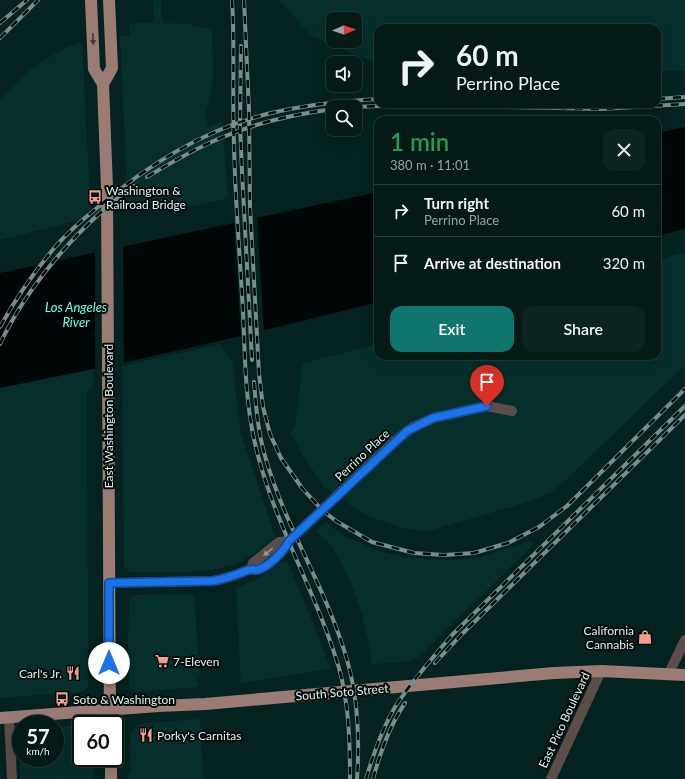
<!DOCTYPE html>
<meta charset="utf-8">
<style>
body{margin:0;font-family:Lato,sans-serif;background:#0d2320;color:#f1f3f6;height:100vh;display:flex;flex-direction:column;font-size:15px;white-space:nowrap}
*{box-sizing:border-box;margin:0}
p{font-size:13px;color:#97a1a1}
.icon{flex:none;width:22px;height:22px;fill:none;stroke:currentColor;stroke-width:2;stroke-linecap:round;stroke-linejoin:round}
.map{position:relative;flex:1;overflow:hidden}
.side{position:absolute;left:374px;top:116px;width:287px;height:244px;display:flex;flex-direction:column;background:#031a17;border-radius:12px;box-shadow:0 4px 16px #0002,0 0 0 1px #243836}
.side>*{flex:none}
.top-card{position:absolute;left:374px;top:24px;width:287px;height:84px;border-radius:12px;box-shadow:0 4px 16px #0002,0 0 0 1px #243836;background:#031a17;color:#f1f3f6;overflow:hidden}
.needle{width:26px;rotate:88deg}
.tools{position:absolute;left:326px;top:12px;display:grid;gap:8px}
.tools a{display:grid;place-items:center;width:36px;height:36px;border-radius:8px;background:#031a17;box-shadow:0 4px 16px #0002,0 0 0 1px #243836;font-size:20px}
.speed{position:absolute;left:12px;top:715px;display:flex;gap:8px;font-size:20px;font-weight:700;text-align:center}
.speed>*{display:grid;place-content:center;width:52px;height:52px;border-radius:50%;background:#031a17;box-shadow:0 4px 16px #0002,0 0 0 1px #243836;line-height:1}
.speed small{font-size:10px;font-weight:400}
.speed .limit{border:2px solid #111;border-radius:6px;background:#fff;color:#111}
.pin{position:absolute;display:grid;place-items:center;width:34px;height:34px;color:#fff;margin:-41px -17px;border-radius:50% 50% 50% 0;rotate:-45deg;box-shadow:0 0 4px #0007}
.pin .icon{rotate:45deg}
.me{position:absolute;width:44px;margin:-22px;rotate:0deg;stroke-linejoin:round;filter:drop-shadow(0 0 3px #0008)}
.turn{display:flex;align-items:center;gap:14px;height:84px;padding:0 16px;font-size:18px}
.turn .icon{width:52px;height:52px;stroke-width:2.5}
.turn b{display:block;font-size:28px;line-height:34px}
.round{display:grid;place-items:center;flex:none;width:42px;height:42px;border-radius:12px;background:#0d2320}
.headline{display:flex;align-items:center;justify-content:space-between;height:68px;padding:0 16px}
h1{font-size:24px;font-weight:600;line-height:30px;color:#1e9e55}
.button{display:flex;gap:8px;margin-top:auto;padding:8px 16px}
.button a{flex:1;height:46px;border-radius:12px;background:#0f766e;color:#fff;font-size:16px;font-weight:600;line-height:46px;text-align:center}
.button a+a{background:#0d2320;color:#f1f3f6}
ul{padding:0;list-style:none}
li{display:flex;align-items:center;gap:12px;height:52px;padding:0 16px;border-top:1px solid #243836}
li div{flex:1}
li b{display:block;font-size:15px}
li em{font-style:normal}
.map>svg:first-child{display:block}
.built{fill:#062f2b;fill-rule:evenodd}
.water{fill:#010706}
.pier{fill:#04221f}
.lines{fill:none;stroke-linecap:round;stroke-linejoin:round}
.minor{stroke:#5b4d49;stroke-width:10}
.major{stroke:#9a7c75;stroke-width:12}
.rail-casing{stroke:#758f8c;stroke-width:4}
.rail{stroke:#000a08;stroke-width:2.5;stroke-dasharray:8;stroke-linecap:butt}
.oneway{fill:#453d39}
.oneway2{fill:#969894}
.route-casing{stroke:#114b97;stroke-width:10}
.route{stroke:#1a73e8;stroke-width:7}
.labels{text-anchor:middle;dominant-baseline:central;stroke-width:4;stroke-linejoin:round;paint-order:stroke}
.poi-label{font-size:12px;fill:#def3f0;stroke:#000a08;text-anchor:start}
.street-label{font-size:12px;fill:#def3f0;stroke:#000a08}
.water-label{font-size:13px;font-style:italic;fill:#72f9ea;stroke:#000a08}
</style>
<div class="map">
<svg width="685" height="779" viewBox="0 0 685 779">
<rect width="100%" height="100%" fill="#04221f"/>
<g class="built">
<path d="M153 0H161L162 23 187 24 212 29 213 75 210 96 206 114 208 127 222 121 228 198 168 212 151 211 128 207 120 36H130L129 24 154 22Z"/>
<path d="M279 0H685V70L657 72V28H378V63L348 52 311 35ZM333 19H355V41H333Z"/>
<path d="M82 42 91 217 0 240V99L25 74 47 58 67 47Z"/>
<path d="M685 253V365L565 481 553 491 540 497 525 503 425 532 398 527 369 516 356 509 325 488 303 456 291 433 295 425 303 363 378 344V356H657V259Z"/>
<path d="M220 344 233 364 237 403 241 433 275 537 254 554 236 564 212 570 190 572H130L124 566 122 366Z"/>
<path d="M94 369 93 384 92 388 87 391 88 686 85 690 81 692 0 698V387Z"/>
<path d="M326 522 344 536 380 551 404 557 451 560 476 558 528 542H533L531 547 419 657 406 662 372 664 368 639 362 615 349 578 332 546 316 531Z"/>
<path d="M283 561 284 563 287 561 316 630 329 664 330 669 241 683 236 588 259 578Z"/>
<path d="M194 594 200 678 197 679 198 687 136 692 129 686 128 650 129 601 130 598 136 595Z"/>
<path d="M200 719 203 779H128V774L131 773 130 733 138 725 143 724 144 723Z"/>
<path d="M81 725V758H93L94 779H20L19 730H21V758H55V727Z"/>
</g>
<g class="water">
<path d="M685 127V229L657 236V133Z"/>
<path d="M378 192V302C253 334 127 363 0 388V273Z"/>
</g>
<g class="pier">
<path d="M257 215 264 333 241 338 234 220Z"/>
<path d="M123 244 124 364 95 371V250Z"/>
</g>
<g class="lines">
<g class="minor">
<path d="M251 569 253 563 279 542 289 541"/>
<path d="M109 583 212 581C225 580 236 575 248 570 252 569 254 570 257 570 269 567 284 551 289 541L395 441 413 427 433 418 447 415 487 406 512 411"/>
<path d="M668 675 685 640"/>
<path d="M9 717 12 779"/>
<path d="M551 779 601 671"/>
</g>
<g class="major">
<path d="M91 0 94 69 103 84 107 188 110 724"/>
<path d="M103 84 112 68 109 0"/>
<path d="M0 718 158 706 205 704 554 673 601 671 685 675"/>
<path d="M111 758V779"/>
</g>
<defs>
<g id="rail">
<path d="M232 0C235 48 232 96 234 144 235 200 240 256 243 312 245 354 245 398 254 439 271 519 316 590 339 668 349 704 350 742 350 779"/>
<path d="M244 0 249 111 250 207 259 374 263 407 270 434 281 458 302 488 322 510 336 521 372 542 414 553 444 555 474 553 508 543 539 527 567 506 685 389"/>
<path d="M0 23 27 0"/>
<path d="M0 38 38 0"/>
<path d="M241 46 240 124 242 172 252 360"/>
<path d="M657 99 685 97"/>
<path d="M351 107 414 105 602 109 685 104"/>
<path d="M147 177C172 162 196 148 223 137 258 122 296 114 333 109"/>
<path d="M0 327C16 298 34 272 55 247 67 233 82 220 97 208 146 166 204 130 267 114 304 105 341 101 378 99"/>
<path d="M0 344C27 286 81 223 134 186"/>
<path d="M254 382C256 407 258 432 265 456 284 524 323 583 344 650 358 692 360 735 357 779"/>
<path d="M435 663 461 635 685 415"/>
<path d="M366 779C373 755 382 729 395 707 412 681 433 657 453 634L685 406"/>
<path d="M373 779C380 753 390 725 405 703"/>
</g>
</defs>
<use href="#rail" class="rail-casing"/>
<use href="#rail" class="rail"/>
</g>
<defs><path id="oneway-solid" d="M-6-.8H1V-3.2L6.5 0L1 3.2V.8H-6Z"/></defs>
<use class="oneway" href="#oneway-solid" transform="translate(93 39) rotate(88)"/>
<use class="oneway2" href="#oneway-solid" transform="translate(268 552) rotate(141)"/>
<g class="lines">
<defs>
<path id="route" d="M109 663V583L212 581C225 579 236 575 248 570 252 569 254 570 257 570 269 567 284 551 289 541L407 431 433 418 487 406"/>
</defs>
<use href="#route" class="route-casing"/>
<use href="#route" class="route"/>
</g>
<defs>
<symbol id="bus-bare" viewBox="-9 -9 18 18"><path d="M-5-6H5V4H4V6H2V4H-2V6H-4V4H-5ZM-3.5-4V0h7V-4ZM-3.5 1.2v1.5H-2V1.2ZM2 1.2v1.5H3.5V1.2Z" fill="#f49e88" stroke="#000a08" stroke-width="2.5" paint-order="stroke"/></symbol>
<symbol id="shop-bare" viewBox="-9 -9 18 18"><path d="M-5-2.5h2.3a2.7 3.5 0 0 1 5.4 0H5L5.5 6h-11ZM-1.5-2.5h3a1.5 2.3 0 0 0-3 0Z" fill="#f49e88" stroke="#000a08" stroke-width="2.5" paint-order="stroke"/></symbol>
<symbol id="supermarket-bare" viewBox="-9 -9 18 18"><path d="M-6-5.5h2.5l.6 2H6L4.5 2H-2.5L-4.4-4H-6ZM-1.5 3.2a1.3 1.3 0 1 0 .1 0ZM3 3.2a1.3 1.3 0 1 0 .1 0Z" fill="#f49e88" stroke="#000a08" stroke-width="2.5" paint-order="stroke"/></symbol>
<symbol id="restaurant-bare" viewBox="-9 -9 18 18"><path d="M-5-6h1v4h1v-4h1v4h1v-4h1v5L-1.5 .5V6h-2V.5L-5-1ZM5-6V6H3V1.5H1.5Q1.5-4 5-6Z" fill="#f49e88" stroke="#000a08" stroke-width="2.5" paint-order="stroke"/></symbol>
</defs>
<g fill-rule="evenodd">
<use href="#bus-bare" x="85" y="187" width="20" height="20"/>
<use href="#shop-bare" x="635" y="627" width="20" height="20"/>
<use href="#supermarket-bare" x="152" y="651" width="20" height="20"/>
<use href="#restaurant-bare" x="63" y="663" width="20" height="20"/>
<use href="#bus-bare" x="52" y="689" width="20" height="20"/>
<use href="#restaurant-bare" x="136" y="725" width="20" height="20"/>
</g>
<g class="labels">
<g class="poi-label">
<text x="106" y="190">Washington &amp;<tspan x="106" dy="14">Railroad Bridge</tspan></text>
<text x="634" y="630" text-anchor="end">California<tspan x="634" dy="14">Cannabis</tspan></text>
<text x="173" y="661">7-Eleven</text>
<text x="62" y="673" text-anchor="end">Carl's Jr.</text>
<text x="73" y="699">Soto &amp; Washington</text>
<text x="157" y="735">Porky's Carnitas</text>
</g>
<g class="street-label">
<text transform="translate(108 416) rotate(-90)">East Washington Boulevard</text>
<text transform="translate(362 455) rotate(-43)">Perrino Place</text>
<text transform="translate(342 692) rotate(-5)">South Soto Street</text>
<text transform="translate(564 720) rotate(-65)">East Pico Boulevard</text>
</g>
<g class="water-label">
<text x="76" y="307">Los Angeles<tspan x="76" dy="15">River</tspan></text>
</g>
</g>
</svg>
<div class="tools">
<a><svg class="needle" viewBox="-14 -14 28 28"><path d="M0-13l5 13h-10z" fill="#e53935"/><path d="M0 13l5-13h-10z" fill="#97a1a1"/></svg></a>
<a><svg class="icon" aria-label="sound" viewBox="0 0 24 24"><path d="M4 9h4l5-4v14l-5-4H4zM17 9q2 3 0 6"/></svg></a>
<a><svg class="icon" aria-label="search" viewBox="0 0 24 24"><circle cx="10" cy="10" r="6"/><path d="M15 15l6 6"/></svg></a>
</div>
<div class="speed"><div>57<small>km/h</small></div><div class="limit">60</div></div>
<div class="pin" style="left:487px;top:406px;background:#d93025"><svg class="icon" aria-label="arrive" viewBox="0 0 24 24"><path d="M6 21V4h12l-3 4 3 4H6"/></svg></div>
<svg class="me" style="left:109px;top:663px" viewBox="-20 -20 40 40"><circle r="19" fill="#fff"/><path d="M0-13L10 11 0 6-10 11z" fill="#1a73e8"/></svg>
<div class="top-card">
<div class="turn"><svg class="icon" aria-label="right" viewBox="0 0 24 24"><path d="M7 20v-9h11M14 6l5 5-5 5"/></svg><div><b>60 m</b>Perrino Place</div></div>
</div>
<section class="side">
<div class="headline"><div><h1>1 min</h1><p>380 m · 11:01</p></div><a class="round"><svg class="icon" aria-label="close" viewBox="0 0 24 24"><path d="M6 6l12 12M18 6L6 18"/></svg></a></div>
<ul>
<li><svg class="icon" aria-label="right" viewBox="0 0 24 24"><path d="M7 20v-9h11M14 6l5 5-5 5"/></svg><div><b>Turn right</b><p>Perrino Place</p></div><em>60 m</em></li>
<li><svg class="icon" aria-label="arrive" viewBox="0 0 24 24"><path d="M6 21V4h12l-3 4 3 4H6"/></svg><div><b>Arrive at destination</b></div><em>320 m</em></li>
</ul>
<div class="button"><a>Exit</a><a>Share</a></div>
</section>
</div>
